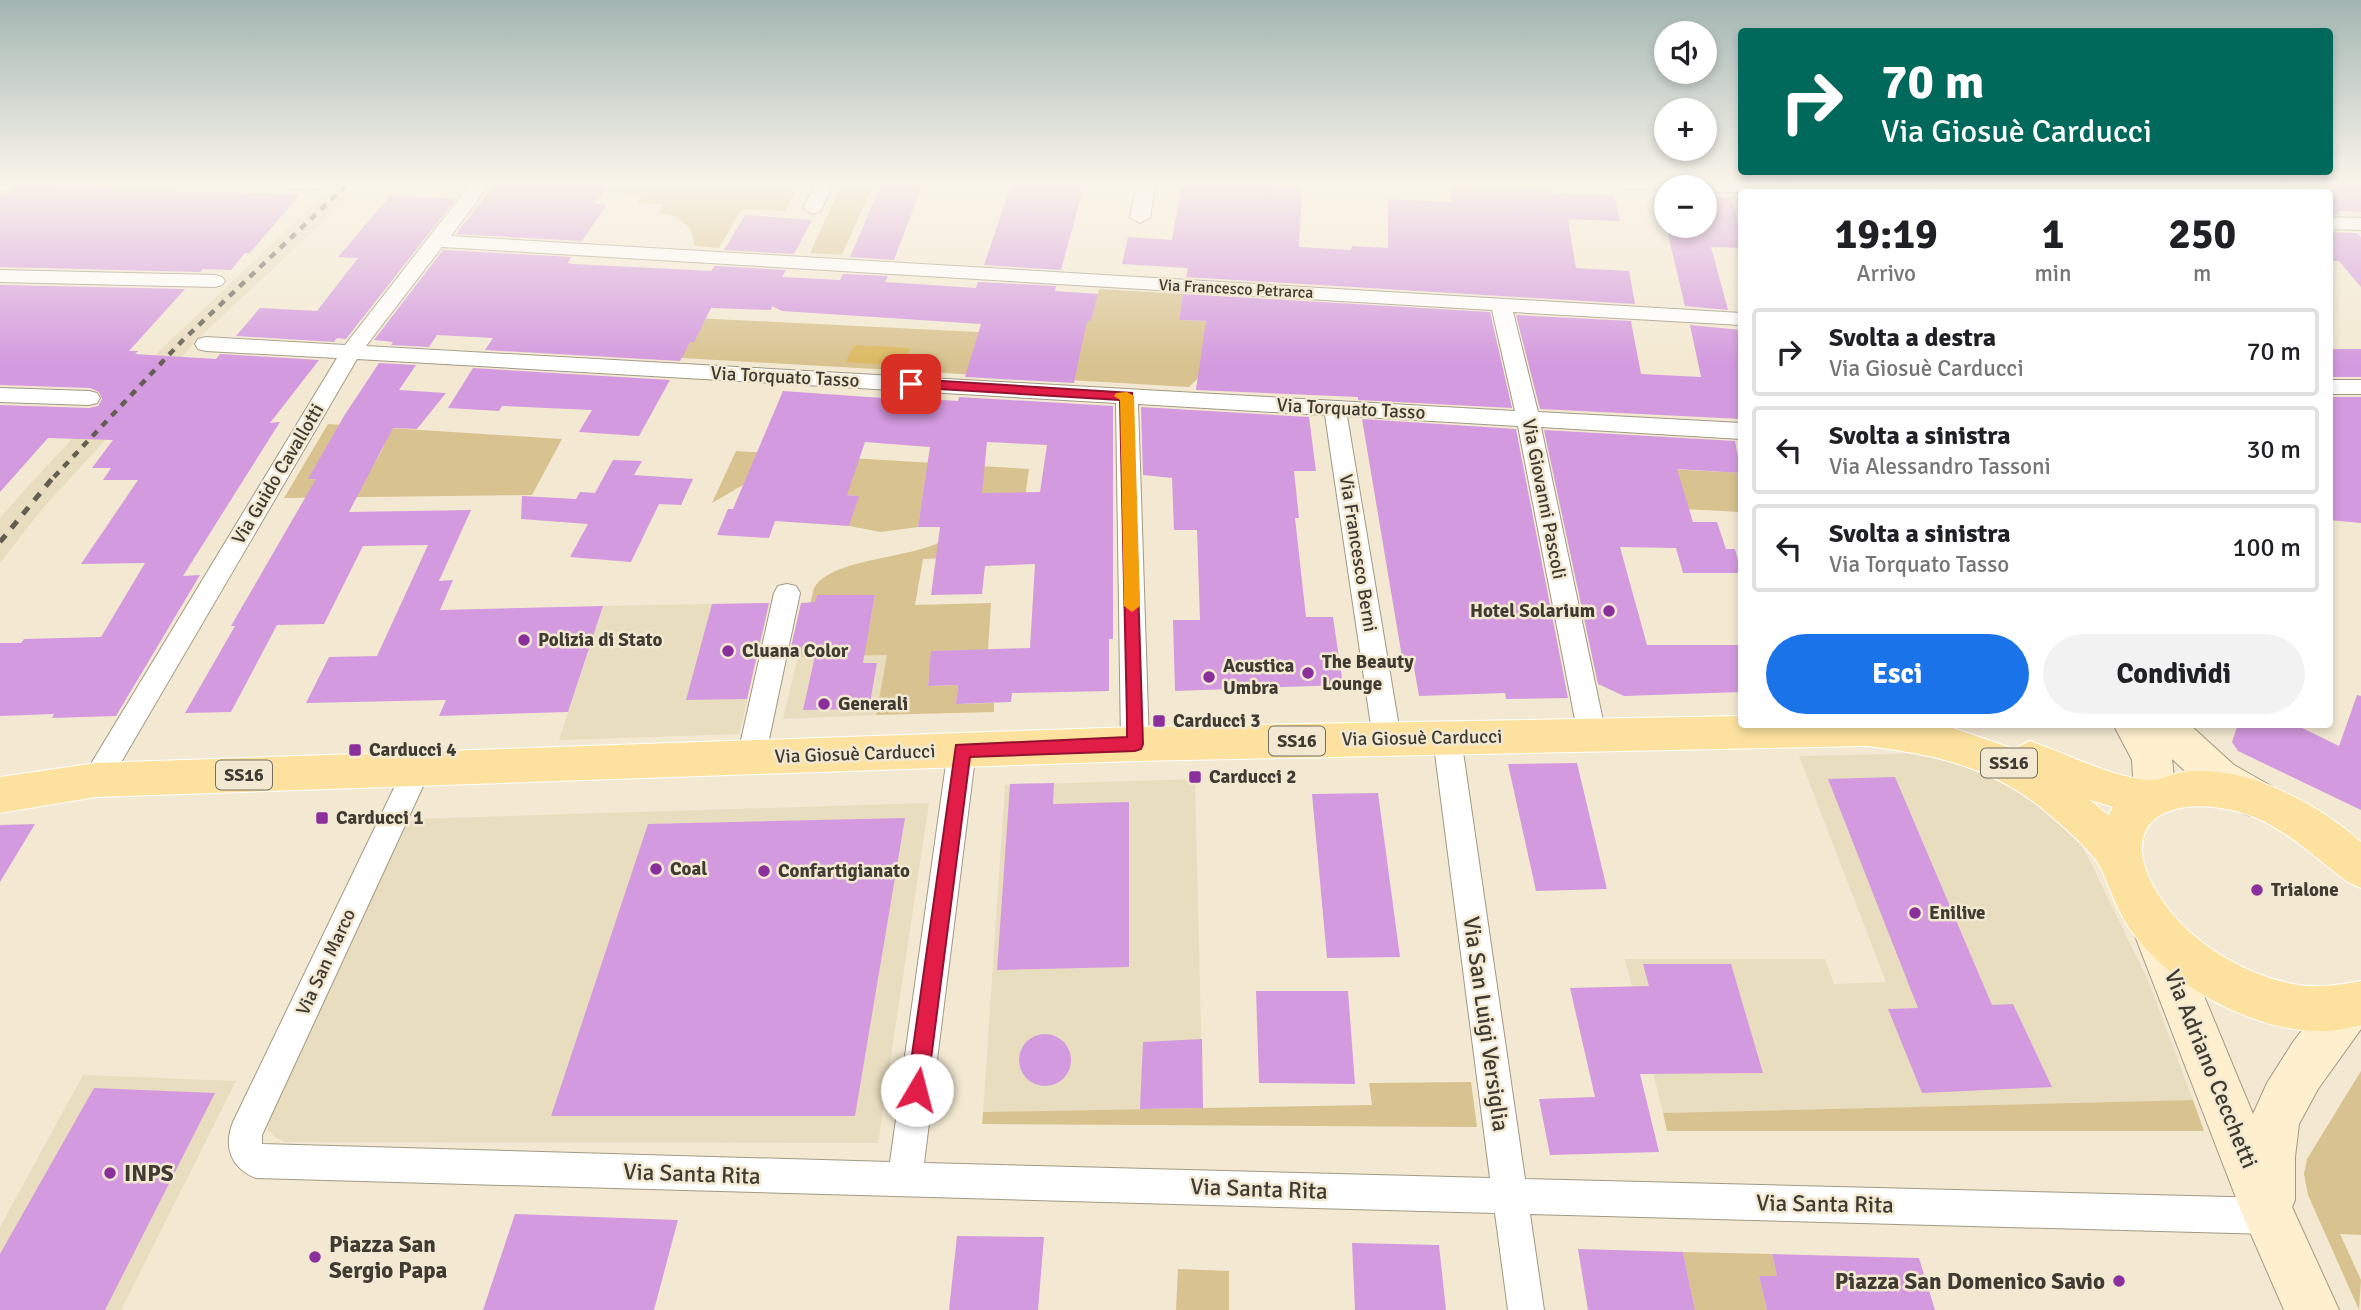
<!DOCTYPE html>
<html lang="it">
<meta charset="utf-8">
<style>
body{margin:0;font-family:Signika,sans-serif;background:#f2f2f2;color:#202124;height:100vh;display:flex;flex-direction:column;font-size:26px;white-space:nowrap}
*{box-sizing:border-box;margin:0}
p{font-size:23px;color:#757577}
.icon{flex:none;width:38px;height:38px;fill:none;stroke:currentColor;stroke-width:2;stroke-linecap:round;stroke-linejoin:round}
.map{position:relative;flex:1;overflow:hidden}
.details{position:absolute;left:1738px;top:189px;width:595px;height:539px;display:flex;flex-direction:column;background:#fff;border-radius:7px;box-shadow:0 4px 10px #0003}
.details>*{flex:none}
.banner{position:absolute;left:1738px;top:28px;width:595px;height:147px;border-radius:7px;box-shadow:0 4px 10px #0003;background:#00695c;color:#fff;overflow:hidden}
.buttons{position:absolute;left:1654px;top:21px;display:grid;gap:14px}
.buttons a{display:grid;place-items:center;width:63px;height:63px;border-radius:50%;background:#fff;box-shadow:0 4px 10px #0003;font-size:35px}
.pin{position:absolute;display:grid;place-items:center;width:60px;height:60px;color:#fff;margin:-30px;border-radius:14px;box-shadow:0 4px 10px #0006}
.me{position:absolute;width:77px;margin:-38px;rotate:8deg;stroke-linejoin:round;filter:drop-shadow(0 0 5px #0008)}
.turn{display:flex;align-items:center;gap:24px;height:147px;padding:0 28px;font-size:32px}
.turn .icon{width:91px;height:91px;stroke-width:2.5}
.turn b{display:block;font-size:49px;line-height:60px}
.eta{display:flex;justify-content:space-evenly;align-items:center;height:119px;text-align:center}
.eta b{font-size:42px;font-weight:800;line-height:49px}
.action{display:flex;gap:14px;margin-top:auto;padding:14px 28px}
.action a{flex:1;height:80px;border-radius:42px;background:#1a73e8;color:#fff;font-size:28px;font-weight:800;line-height:80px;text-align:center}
.action a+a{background:#f2f2f2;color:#202124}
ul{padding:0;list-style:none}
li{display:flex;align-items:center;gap:21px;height:88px;margin:0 14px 10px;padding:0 14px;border:4px solid #e0e0e0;border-radius:7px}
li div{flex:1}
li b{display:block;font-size:26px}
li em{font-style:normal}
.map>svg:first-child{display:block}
.built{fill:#e9ddbf}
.green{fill:#d8c28f;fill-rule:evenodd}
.water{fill:#dcb961}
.building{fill:#d49adf;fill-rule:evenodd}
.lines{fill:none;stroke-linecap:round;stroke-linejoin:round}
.street-casing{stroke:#a29984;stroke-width:2}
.secondary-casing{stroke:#a29984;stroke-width:2}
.primary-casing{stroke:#fff;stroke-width:2}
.street{fill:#fff;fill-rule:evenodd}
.secondary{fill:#fef0ce;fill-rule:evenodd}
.primary{fill:#fce29e;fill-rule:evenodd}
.rail-far1{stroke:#635e52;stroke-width:4.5;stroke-dasharray:7 7;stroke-linecap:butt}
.rail{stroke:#635e52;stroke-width:5;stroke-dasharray:9 9;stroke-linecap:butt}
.route{fill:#e11d48;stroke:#92132f;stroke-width:2}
.slow{fill:#f59e0b}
.poi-dot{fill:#8a2f9b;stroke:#f3e9d2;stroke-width:2.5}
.labels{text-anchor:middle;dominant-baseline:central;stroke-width:5;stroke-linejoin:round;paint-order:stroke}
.far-street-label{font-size:16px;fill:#3f3b32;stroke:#f3e9d2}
.shield{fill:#f3e9d2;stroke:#756f62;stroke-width:2}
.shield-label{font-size:18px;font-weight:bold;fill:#3f3b32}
.street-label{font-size:19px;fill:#3f3b32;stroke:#f3e9d2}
.poi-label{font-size:19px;font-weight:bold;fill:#3f3b32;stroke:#f3e9d2;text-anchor:start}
.near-street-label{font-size:23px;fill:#3f3b32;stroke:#f3e9d2}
.near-poi-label{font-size:23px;font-weight:bold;fill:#3f3b32;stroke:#f3e9d2;text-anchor:start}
</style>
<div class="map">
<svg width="2361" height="1310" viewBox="0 0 2361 1310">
<rect width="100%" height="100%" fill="#f3e9d2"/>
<g class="built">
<path d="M337 182H366L201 336 42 509 0 563V518L29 485 115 393Z"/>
<path d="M770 603 739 734 559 740 603 606Z"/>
<path d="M887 655 876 715 783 719 798 657Z"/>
<path d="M1935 753 2003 775 2077 835 2148 980 2193 1100 1663 1113 1625 959H1825L1834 984 1886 982 1799 756Z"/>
<path d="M1195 779 1203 1108 983 1112 1005 785Z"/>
<path d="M929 803 878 1143 285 1142 275 1137 268 1130V1118L404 825 412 819Z"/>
<path d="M83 1075 236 1081 121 1310H0V1227Z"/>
</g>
<g class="green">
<path d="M614 182H800L785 211 742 209 719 248 694 246C694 224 679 217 659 212L663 204 638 203 641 195 607 192Z"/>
<path d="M843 182H874L842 255 810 253Z"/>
<path d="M1099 289 1183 294 1179 320 1254 324 1189 387 613 354 635 315 1038 335 1042 318 1091 321Z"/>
<path d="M328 424 562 439 532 495 284 498ZM386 440C370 483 351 481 309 479Z"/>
<path d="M736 451 1029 469 1017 555 923 559 915 605 991 603 988 650 932 651 928 686 958 685 956 704 994 703V712L876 715 887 655 798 657 814 588C833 557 913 559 944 540 963 529 980 508 997 493H982L926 475 918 527 881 532 849 526 858 496 743 485 712 503ZM817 595H875L869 629H862L859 647H806Z"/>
<path d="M1617 466 1741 473V512L1625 506Z"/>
<path d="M2361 1071V1235L2340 1234 2361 1280 2359 1310 2308 1195 2304 1174 2307 1159Z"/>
<path d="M1471 1082 1477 1127 982 1124 983 1112 1372 1105 1369 1083Z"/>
<path d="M2193 1100 2204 1131H1667L1663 1113Z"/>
<path d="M1683 1252 1772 1254 1777 1276H1759L1767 1310H1695Z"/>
<path d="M1178 1269 1229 1271V1310H1176Z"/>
</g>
<path class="water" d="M854 345 910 348 904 366 846 362Z"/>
<g class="building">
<path d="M494 182H610L595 204H607L582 241 456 234 483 200Z"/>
<path d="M882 182 923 183 894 260 850 257Z"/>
<path d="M1012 182H1085L1061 270 984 265Z"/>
<path d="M1182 182 1302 188 1299 247 1351 250 1352 246 1388 248V199L1451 202 1450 188 1515 191V188L1553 190 1554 193 1614 195 1620 221 1568 219 1576 268 1629 271 1635 304 1186 277 1188 268 1122 264 1128 237 1172 240Z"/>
<path d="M2329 182H2361V212L2337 211 2341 215 2329 214Z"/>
<path d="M14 185 121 188 119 190 300 194 250 253H245L231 270 203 269 200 272 0 267V196L9 192Z"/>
<path d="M391 195 456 199 346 339 337 338 334 342 236 336 260 308 317 311 358 258 338 257Z"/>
<path d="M1704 196 1731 197 1741 230V248L1711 247 1728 310 1685 306 1666 226H1704Z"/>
<path d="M745 215 812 220 794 254 724 250Z"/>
<path d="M2329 232 2357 233 2361 237V287L2339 261H2329Z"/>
<path d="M443 250 571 257 568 263 573 264 711 271 715 266 786 270 782 277 840 280 843 274 888 276 885 282 976 288 978 282 1056 286 1055 291 1098 294 1091 321H1087L1074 383 965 377 981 324 782 311 772 306 771 310 711 308 694 342H690L680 361 485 350 493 338 437 335 429 347 391 345 393 342 374 340Z"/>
<path d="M0 285 185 289 129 351H138L135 354 216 359 220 354 319 360 270 423 280 422 183 576 200 575 116 716 52 718 54 714 0 716V643H21L24 639 101 637 145 563 81 564 138 480H103L111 468H92L113 440 48 438 0 492V405L89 408 98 406 102 399 99 392 90 388 0 385Z"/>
<path d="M1183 294 1490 312 1512 408 1358 400V397L1196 390 1206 321 1179 320Z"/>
<path d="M1516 315 1631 321 1641 374 1701 377 1690 325 1741 330V419L1540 409Z"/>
<rect x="2329" y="349" width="32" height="28"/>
<path d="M379 363 416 365 399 390 446 393 417 429 393 428 349 512 471 510 439 581 453 580 440 610 603 606 568 712 439 716 446 700 306 703 329 657 377 656 428 545 363 546 324 624 277 625 231 712 185 713 235 626H231L316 479H308L344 416Z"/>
<path d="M473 368 670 380 639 436 579 432 592 410 502 406 499 411 448 408Z"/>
<path d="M783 391 925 401V399L958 401 959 397 1113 406V639H1109V691L1012 693 1011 702 956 704 958 685 928 686 931 651 1030 648 1035 564 985 566 982 594 931 595 940 527H918L930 447 865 442 847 495 859 496 849 526 775 521 769 538 717 535 728 509H733ZM987 442 1047 445 1040 492 982 493Z"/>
<path d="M2329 397H2361V523L2329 520Z"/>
<path d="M1141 407 1309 417 1316 471H1294L1299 518H1295L1306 617H1333L1343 685 1175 691 1173 620H1200L1197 530H1174L1172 478 1143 475Z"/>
<path d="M1362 419 1516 429 1568 698 1506 699 1505 693 1419 696 1412 656 1402 657Z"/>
<path d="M1544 430 1735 441 1741 473 1677 469 1693 522H1717L1726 549H1735L1741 573H1683L1676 548 1620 547 1647 645H1741V692L1624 696 1598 684Z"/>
<path d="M613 460 642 461 634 475 693 479 681 505 659 504 631 562 570 557 588 524 521 519 522 496 576 499 580 492 595 493Z"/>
<path d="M817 595H875L863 663H877L869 709 803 710 817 647H791L801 603 815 602Z"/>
<path d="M769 603 747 699 686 700 712 604Z"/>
<path d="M2357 695 2361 696V810L2238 751 2232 742 2238 724H2294L2339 746Z"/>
<path d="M1577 763 1607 889 1536 891 1508 764Z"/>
<path d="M1895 777 1992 1005 2013 1004 2052 1087 1922 1093 1888 1009 1918 1008 1828 779Z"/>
<path d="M1054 783 1053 804 1129 802V967L997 970 1010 784Z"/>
<path d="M1378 793 1400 957 1327 958 1312 794Z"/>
<path d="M905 818 855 1116H551L648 824Z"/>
<path d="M35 824 0 882V825Z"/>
<path d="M1643 964H1731L1763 1073 1640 1074 1659 1152 1550 1155 1539 1099 1595 1097 1570 988 1649 986Z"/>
<path d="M1256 991H1348L1355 1084 1259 1083Z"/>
<circle cx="1045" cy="1060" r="26"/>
<path d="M1202 1039 1203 1108 1140 1109 1143 1042Z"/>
<path d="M94 1088 215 1093 105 1310H0V1254Z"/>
<path d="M515 1214 678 1220 654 1310H483Z"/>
<path d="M957 1236 1044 1237 1038 1310H949Z"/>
<path d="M1352 1243 1439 1245 1446 1310H1355Z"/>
<path d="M1578 1249 1683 1252 1695 1310H1588Z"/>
<path d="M1772 1254 1919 1258 1935 1310H1767L1759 1276H1777Z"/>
</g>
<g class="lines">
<defs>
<g id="street">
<path d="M0 182H13L7 190 0 192Z"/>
<path d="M278 182H331V183C323 193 286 191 278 182Z"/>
<path d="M472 182H491L451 236 1741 313V325L1513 312 1538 412 1741 423V439L1541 427 1606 735 1602 743 1592 746 1582 743 1578 735 1518 426 1347 416 1401 739 1397 747 1387 750 1377 747 1373 739 1325 415 1138 404 1149 744 1145 752 1135 755 1125 752 1121 744 1116 403 357 359 106 788 96 792 86 788 82 780 86 772 337 358 206 351 198 349 195 344 198 339 206 337 345 345ZM442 247 1492 310 1515 411 366 346Z"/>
<path d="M817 182H835L820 212 813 214 803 208Z"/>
<path d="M1138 182H1156L1150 217 1140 223 1130 217Z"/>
<path d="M1607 182H1736L1826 186 1835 192H1704V187H1666V190L1616 188Z"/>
<path d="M2165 182H2183L2190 192H2172Z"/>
<path d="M2329 217 2361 218V230L2329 229Z"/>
<path d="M0 270 215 275 222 277 225 281 222 285 215 287 0 282Z"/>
<rect x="2329" y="380" width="32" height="14"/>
<path d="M0 388 89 391 97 393 100 398 97 403 89 405 0 402Z"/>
<path d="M787 584 796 586 800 593 765 758 761 766 751 770 741 766 737 758 774 593 778 586Z"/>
<path d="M1447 727 1457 730 1461 738 1525 1179 2269 1198 2281 1204 2287 1216 2281 1228 2269 1234 1530 1214 1544 1310H1508L1495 1213 256 1178C231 1168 223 1147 233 1122L407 761 417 757 427 761 431 769 262 1135V1144L890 1162 948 750 952 742 962 739 972 742 976 750 924 1163 1490 1178 1433 738 1437 730Z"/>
</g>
<g id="secondary">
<path d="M1932 182H1960L1964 192H1937Z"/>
<path d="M2113 724H2189L2234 765 2273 787 2279 800 2273 813C2268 814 2262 818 2257 817 2233 816 2189 775 2172 759L2176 796 2170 808 2155 814 2140 808 2134 796 2132 760Z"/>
<path d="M2154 908 2170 914 2253 1114 2267 1083 2293 1042 2332 991 2349 985 2361 990V1029L2318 1089 2299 1124 2295 1157V1200L2292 1207 2339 1310H2284L2243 1216 2132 928 2138 914Z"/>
</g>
<path id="primary" d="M1741 716V724H1941L2014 749 2030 741C2068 754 2106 775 2146 780 2157 782 2171 774 2182 772 2189 771 2196 771 2203 771 2256 771 2322 807 2361 842V888C2344 882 2336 872 2322 862 2297 841 2268 819 2236 811 2162 793 2112 827 2162 900 2191 943 2243 974 2293 984 2316 989 2338 985 2361 981V1025C2351 1027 2340 1030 2330 1031 2260 1036 2172 987 2132 932 2118 913 2111 891 2102 870 2094 853 2066 829 2051 816 1998 768 1935 754 1866 746L1135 761 96 797 0 813V777L96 763 1135 727ZM2090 800 2113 807 2108 816 2107 814Z"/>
</defs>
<use href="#street" class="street-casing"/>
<use href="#secondary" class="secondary-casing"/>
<use href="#primary" class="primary-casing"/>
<use href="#street" class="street"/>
<use href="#secondary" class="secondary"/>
<use href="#primary" class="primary"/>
<path class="rail-far1" d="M54 477 182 341 350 182"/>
<path class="rail" d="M0 542 55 475"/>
</g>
<linearGradient id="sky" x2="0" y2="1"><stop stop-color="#a3b6b2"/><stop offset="0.5" stop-color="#faf5eb"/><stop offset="1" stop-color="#faf5eb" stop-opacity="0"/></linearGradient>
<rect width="2361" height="365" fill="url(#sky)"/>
<path class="route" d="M911 379 1132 393 1143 744 1141 749 1135 751 970 757 927 1090 924 1097 917 1099 910 1097 907 1090 956 745 1127 737V720L1120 400 906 387 904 384Z"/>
<path class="slow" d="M1127 392 1134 396 1140 606 1132 612 1124 606 1120 400 1114 396 1116 393Z"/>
<g class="poi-dot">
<circle cx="1609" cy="611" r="7"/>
<circle cx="524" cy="640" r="7"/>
<circle cx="728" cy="651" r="7"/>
<circle cx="1308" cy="673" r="7"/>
<circle cx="1209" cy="677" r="7"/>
<circle cx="824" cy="704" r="7"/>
<rect x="1152" y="714" width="14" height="14" rx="3.5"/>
<rect x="348" y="743" width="14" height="14" rx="3.5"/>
<rect x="1188" y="770" width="14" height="14" rx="3.5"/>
<rect x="315" y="811" width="14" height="14" rx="3.5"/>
<circle cx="656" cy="869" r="7"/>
<circle cx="764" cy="871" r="7"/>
<circle cx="2257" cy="890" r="7"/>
<circle cx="1915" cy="913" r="7"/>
<circle cx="110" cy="1173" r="7"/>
<circle cx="315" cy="1257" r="7"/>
<circle cx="2119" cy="1281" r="7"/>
</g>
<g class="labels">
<g class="far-street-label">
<text transform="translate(1236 289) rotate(3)">Via Francesco Petrarca</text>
</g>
<g class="shield">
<rect x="1269" y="726.5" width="56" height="29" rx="5"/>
<rect x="1981" y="748.5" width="56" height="29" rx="5"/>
<rect x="216" y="760.5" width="56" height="29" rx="5"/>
</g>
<g class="shield-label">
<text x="1297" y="741">SS16</text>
<text x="2009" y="763">SS16</text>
<text x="244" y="775">SS16</text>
</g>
<g class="street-label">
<text transform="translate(785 377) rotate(3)">Via Torquato Tasso</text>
<text transform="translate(1351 409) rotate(3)">Via Torquato Tasso</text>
<text transform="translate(278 474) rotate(-59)">Via Guido Cavallotti</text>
<text transform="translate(1544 499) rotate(79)">Via Giovanni Pascoli</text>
<text transform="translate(1358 553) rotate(81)">Via Francesco Berni</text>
<text transform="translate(1422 738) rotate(-1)">Via Giosuè Carducci</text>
<text transform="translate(855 754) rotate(-2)">Via Giosuè Carducci</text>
<text transform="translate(326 962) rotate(-65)">Via San Marco</text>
</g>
<g class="poi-label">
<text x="1595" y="611" text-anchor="end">Hotel Solarium</text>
<text x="538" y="640">Polizia di Stato</text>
<text x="742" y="651">Cluana Color</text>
<text x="1322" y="662">The Beauty<tspan x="1322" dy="22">Lounge</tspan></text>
<text x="1223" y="666">Acustica<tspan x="1223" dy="22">Umbra</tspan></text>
<text x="838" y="704">Generali</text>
<text x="1173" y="721">Carducci 3</text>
<text x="369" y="750">Carducci 4</text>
<text x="1209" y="777">Carducci 2</text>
<text x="336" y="818">Carducci 1</text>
<text x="670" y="869">Coal</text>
<text x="778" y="871">Confartigianato</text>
<text x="2271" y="890">Trialone</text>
<text x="1929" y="913">Enilive</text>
</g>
<g class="near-street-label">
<text transform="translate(1486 1024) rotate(82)">Via San Luigi Versiglia</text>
<text transform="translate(2211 1069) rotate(68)">Via Adriano Cecchetti</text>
<text transform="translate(692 1174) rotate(2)">Via Santa Rita</text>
<text transform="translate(1259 1189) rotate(2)">Via Santa Rita</text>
<text transform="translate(1825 1204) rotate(1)">Via Santa Rita</text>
</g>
<g class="near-poi-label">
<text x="124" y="1173">INPS</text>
<text x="329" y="1244">Piazza San<tspan x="329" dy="26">Sergio Papa</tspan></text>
<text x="2105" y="1281" text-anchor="end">Piazza San Domenico Savio</text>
</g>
</g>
</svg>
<div class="buttons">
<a><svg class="icon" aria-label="sound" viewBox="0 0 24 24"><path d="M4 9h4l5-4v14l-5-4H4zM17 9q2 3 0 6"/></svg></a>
<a>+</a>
<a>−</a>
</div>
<div class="pin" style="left:911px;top:384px;background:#d93025"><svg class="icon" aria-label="arrive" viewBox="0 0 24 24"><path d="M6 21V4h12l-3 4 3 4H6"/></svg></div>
<svg class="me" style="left:917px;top:1090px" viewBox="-20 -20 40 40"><circle r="19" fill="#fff"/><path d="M0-13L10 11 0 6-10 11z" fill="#e11d48"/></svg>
<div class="banner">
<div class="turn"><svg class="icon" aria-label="right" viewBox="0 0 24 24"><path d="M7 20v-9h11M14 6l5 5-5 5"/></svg><div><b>70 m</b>Via Giosuè Carducci</div></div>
</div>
<section class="details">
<div class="eta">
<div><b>19:19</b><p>Arrivo</p></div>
<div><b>1</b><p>min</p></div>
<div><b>250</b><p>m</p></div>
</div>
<ul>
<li><svg class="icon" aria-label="right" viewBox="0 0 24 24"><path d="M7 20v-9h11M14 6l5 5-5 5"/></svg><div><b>Svolta a destra</b><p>Via Giosuè Carducci</p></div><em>70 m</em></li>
<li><svg class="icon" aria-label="left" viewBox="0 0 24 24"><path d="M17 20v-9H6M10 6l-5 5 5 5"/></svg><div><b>Svolta a sinistra</b><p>Via Alessandro Tassoni</p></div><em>30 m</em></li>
<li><svg class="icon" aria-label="left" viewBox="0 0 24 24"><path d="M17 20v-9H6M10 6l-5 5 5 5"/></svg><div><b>Svolta a sinistra</b><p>Via Torquato Tasso</p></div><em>100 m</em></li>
</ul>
<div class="action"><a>Esci</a><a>Condividi</a></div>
</section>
</div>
